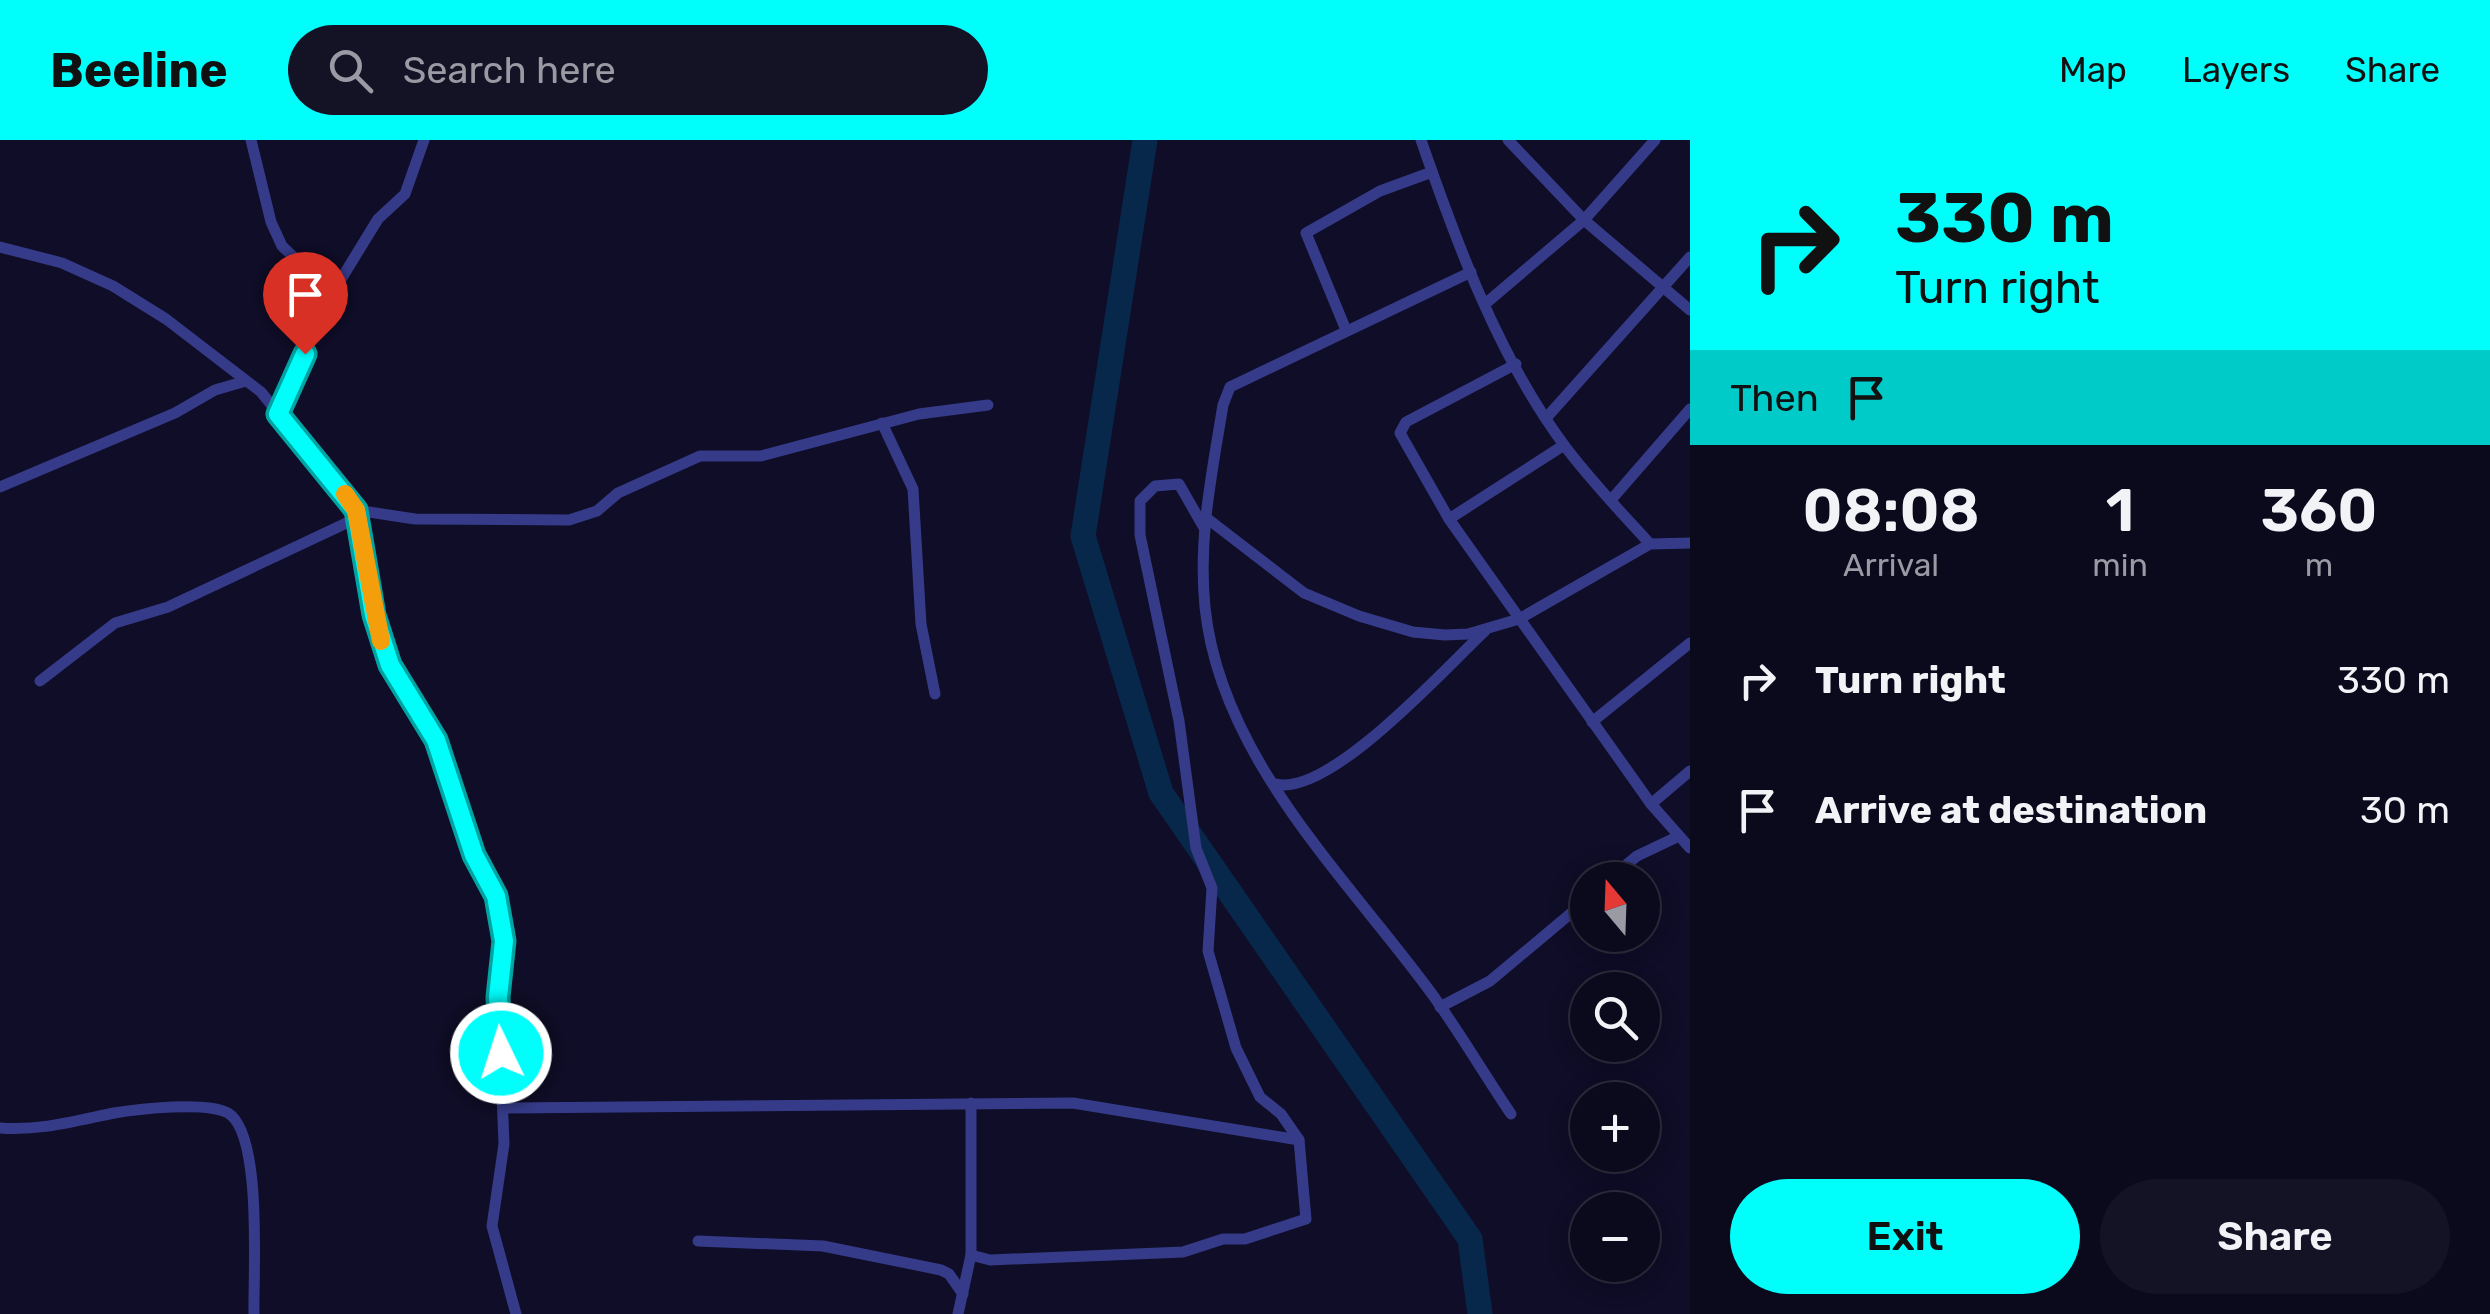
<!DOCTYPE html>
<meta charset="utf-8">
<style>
body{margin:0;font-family:Rubik,sans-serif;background:#141326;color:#f1f3f6;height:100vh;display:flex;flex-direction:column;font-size:38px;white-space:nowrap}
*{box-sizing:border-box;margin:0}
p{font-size:32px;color:#9a9aa4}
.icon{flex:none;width:55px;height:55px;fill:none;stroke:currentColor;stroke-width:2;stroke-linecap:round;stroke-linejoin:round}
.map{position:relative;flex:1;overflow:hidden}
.panel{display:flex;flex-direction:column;background:#0b0a1d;width:800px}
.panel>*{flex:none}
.banner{background:#00fefb;color:#111;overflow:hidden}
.needle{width:65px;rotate:341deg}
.tools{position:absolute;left:1570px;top:722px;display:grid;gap:20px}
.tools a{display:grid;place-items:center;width:90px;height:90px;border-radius:50%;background:#0b0a1d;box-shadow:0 5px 25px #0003,0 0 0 2px #2b2b3b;font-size:50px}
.pin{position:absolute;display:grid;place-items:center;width:85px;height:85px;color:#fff;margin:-102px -42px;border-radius:50% 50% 50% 0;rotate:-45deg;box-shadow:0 0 10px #0007}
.pin .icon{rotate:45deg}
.me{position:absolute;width:110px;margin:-55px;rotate:356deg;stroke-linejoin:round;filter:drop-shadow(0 0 8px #0008)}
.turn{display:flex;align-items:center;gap:35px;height:210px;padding:0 40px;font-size:45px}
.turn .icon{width:130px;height:130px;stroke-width:2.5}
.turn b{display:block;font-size:70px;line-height:85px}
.then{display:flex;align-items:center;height:95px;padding:0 40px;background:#0003;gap:20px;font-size:38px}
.eta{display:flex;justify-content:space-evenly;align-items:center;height:170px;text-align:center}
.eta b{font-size:60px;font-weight:600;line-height:70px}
.cta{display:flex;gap:20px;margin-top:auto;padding:20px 40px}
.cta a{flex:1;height:115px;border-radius:60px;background:#00fefb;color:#111;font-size:40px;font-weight:600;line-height:115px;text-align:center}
.cta a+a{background:#141326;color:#f1f3f6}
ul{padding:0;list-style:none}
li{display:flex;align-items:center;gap:30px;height:130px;padding:0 40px}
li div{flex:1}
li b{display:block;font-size:38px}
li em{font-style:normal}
header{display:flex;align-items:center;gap:60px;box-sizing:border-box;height:140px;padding:0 50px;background:#00fefb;color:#111}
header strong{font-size:48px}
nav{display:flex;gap:55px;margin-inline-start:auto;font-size:35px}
.search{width:700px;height:90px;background:#141326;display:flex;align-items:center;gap:25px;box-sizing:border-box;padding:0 35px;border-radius:55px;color:#9a9aa4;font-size:38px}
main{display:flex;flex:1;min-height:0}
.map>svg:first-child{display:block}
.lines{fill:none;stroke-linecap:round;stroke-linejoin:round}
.river{stroke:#08284b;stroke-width:25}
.street{stroke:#353b89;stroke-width:11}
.route-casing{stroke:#00a5a3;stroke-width:25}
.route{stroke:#00fefb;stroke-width:18}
.slow{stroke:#f59e0b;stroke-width:18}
</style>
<header>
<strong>Beeline</strong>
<div class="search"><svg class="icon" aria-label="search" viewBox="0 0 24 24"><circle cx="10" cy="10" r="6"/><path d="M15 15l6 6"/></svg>Search here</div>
<nav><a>Map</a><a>Layers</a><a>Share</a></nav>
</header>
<main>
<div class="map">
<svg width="1690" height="1174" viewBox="0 0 1690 1174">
<rect width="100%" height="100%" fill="#0f0d27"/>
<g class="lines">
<path class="river" d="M1145 0 1083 396 1161 653 1470 1099 1480 1174"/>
<g class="street">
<path d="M251 0 271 82 282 106 332 154"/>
<path d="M1421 0C1457 104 1498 216 1564 305 1590 340 1621 372 1650 404"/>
<path d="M1508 0 1584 80 1690 170"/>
<path d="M0 107 62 123 113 146 166 179 261 252 356 370 374 475 390 525 436 600 474 715 500 765 503 801 498 857 504 1004 492 1086 516 1174"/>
<path d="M1471 132 1230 247 1223 265C1212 333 1198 398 1205 467 1220 618 1348 739 1432 854 1460 893 1484 934 1511 974"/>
<path d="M1485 164 1584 80 1655 0"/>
<path d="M1346 190 1306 93 1380 51 1432 32"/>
<path d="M1516 224 1406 282 1400 293 1449 379 1651 664 1690 708"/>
<path d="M278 274 332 154 378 79 405 54 424 0"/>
<path d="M1547 277 1690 117"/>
<path d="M882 283 913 349 921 484 935 554"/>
<path d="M0 347 175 273 215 250 246 241"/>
<path d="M1611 360 1690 269"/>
<path d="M356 370 415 379 569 380 597 371 618 353 700 316H761L919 274 988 265"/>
<path d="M1204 376 1304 453 1359 476 1413 492 1445 495 1468 494 1519 479 1650 404 1690 403"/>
<path d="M1449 379 1564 305"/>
<path d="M40 541 115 483 168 467 357 378"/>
<path d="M1592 582 1690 503"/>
<path d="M1276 644C1330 657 1446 527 1485 491"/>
<path d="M1651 664 1690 631"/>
<path d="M1608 740 1637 716 1679 696"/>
<path d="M1440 867 1490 841 1588 759"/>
<path d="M503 968 1073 963 1299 1000"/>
<path d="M0 988C40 991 75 981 114 973 138 969 207 961 228 973 263 994 253 1135 254 1174"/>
<path d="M698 1101 823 1106 941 1130 949 1134 963 1154"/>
<path d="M971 1115 990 1120 1183 1112 1223 1099H1245L1306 1079 1299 1000 1281 974 1260 957 1236 908 1208 811 1212 748 1196 708 1179 581 1140 395V361L1155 346 1179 344 1203 386"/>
<path d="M958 1174 971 1115V963"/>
</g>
</g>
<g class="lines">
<defs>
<path id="route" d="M305 214 278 274 356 370 374 475 390 525 436 600 474 715 496 756 504 801 498 857 501 913"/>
</defs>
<use href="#route" class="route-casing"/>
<use href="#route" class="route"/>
<path class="slow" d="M345 354 356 370 381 501"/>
</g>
</svg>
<div class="tools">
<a><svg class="needle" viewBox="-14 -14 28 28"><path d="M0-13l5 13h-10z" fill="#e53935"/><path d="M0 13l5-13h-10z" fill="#9a9aa4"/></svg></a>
<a><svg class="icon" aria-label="search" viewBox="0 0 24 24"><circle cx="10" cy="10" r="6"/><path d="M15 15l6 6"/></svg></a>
<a>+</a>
<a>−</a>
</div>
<div class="pin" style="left:305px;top:214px;background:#d93025"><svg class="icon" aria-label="arrive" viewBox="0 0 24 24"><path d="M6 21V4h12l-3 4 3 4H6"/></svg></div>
<svg class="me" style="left:501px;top:913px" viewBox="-20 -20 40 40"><circle r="17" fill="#00fefb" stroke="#fff" stroke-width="3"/><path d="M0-11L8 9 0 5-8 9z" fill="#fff"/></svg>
</div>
<section class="panel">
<div class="banner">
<div class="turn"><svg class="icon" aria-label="right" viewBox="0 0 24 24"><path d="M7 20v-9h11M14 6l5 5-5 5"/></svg><div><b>330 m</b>Turn right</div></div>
<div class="then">Then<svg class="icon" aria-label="arrive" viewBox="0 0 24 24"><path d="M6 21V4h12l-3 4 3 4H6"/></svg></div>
</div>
<div class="eta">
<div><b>08:08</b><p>Arrival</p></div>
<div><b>1</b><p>min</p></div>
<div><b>360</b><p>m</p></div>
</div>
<ul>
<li><svg class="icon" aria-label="right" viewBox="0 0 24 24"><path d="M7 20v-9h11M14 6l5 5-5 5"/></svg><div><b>Turn right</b></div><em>330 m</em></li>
<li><svg class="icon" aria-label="arrive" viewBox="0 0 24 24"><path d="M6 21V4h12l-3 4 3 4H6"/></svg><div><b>Arrive at destination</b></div><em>30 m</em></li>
</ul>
<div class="cta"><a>Exit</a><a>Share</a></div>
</section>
</main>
